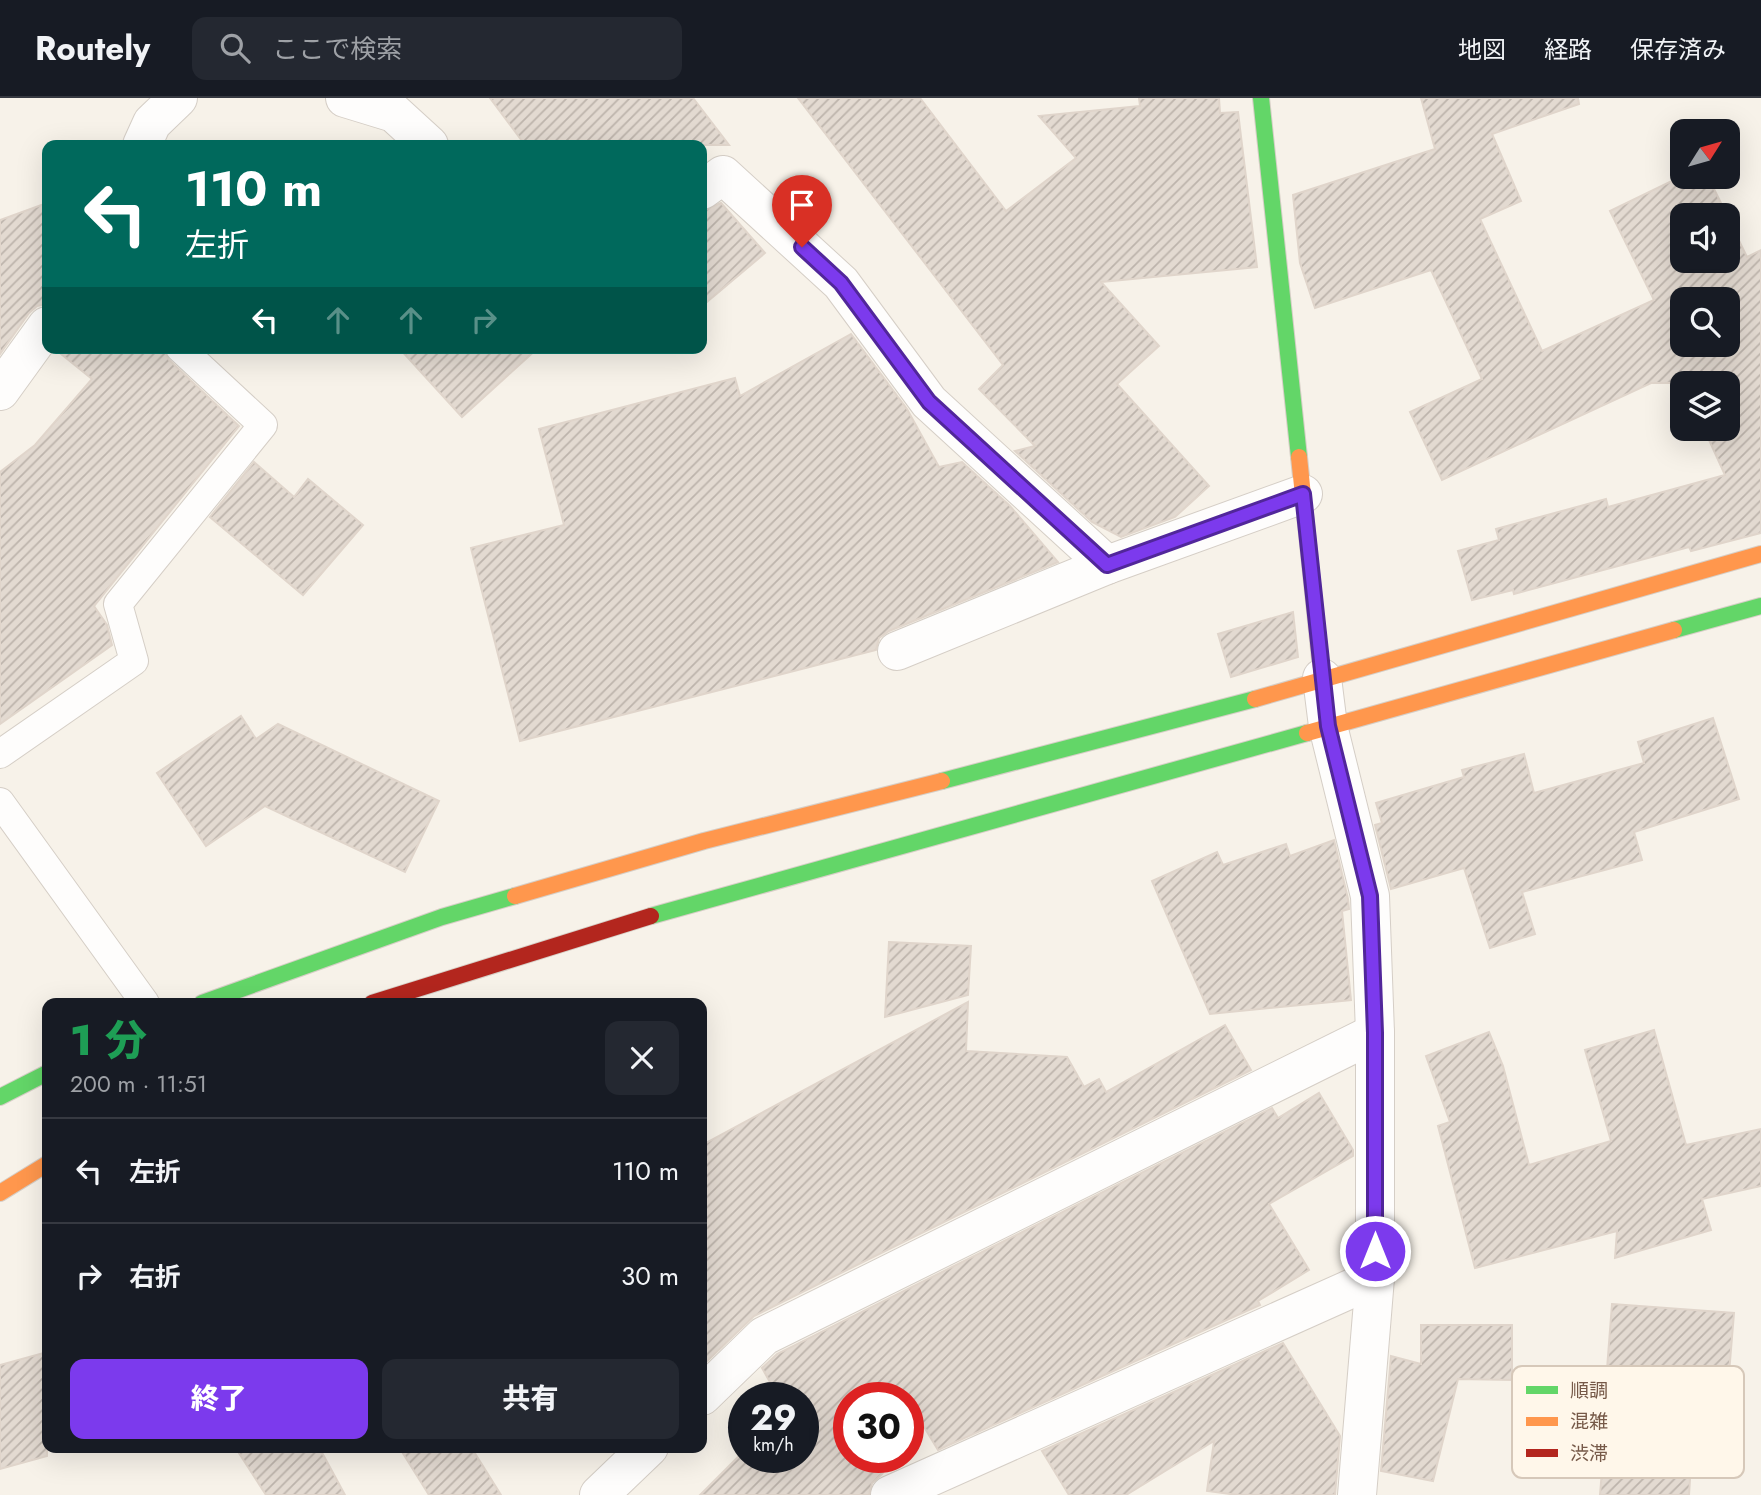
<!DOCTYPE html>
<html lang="ja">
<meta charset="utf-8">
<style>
body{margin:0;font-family:Jost,"Noto Sans JP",sans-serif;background:#242831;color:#f1f3f6;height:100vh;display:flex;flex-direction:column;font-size:26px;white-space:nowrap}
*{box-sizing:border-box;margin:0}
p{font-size:23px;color:#9ea1a6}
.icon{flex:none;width:38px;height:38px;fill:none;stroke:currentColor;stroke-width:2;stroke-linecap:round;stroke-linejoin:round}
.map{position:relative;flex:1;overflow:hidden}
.panel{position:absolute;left:42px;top:900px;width:665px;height:455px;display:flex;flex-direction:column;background:#171b24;border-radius:14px;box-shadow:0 7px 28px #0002}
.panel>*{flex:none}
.hud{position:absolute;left:42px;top:42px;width:665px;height:214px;border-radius:14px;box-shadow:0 7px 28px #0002;background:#00695c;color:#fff;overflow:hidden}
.needle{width:46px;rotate:53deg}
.controls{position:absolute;left:1670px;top:21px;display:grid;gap:14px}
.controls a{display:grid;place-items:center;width:70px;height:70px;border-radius:14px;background:#171b24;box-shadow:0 7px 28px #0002;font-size:35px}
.speed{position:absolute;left:728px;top:1284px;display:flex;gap:14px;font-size:35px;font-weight:700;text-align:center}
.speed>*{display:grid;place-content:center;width:91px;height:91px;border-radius:50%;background:#171b24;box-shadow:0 7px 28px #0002;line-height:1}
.speed small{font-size:18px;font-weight:400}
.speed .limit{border:10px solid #d22;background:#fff;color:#111}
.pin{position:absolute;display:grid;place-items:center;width:60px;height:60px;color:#fff;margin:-72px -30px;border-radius:50% 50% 50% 0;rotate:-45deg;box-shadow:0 0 7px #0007}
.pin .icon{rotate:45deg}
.me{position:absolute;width:77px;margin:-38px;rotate:0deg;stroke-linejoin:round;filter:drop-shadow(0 0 5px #0008)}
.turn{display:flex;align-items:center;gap:24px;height:147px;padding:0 28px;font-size:32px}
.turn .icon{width:91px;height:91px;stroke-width:2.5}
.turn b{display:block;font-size:49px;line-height:60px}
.lanes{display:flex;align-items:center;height:66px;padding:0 28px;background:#0003;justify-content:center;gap:35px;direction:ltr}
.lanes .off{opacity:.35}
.round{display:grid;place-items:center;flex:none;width:74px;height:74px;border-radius:14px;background:#242831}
.head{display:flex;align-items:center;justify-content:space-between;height:119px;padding:0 28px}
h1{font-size:42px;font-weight:800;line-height:52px;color:#1e9e55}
.primary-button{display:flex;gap:14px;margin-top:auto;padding:14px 28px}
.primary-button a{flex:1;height:80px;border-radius:14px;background:#7c3aed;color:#fff;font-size:28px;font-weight:800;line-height:80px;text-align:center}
.primary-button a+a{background:#242831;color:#f1f3f6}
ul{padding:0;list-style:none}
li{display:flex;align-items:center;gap:21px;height:105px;padding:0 28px;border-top:2px solid #363941}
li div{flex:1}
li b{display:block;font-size:26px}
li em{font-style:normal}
header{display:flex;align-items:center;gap:42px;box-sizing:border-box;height:98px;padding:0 35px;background:#171b24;border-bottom:2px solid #363941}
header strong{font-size:33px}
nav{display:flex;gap:38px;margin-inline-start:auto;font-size:24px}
.search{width:490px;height:63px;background:#242831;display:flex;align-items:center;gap:18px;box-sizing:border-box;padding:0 24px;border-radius:14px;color:#9ea1a6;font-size:26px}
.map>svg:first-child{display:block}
.building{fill:url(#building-hatch);stroke:#e0d5cb;stroke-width:2;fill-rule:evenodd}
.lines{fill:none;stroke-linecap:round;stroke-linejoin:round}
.lane-casing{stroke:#d5cec6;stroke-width:30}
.street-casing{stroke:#d5cec6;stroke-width:40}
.fast-casing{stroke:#d6cec6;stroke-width:18}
.slow-casing{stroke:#d6cec6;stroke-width:18}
.jam-casing{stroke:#d6cec6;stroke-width:18}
.lane{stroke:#fefdfc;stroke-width:28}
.street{stroke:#fefdfc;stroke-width:38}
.fast{stroke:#63d668;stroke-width:16}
.slow{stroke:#ff974d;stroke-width:16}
.jam{stroke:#b3261e;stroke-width:16}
.route-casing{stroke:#51269a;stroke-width:18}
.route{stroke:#7c3aed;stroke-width:12}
.key{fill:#fff7ea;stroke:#d6c8b9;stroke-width:2}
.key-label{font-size:19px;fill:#765948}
</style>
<header>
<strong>Routely</strong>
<div class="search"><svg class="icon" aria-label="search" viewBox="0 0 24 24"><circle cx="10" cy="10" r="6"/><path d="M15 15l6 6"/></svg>ここで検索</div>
<nav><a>地図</a><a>経路</a><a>保存済み</a></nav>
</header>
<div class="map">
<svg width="1761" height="1397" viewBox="0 0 1761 1397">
<defs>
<pattern id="building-hatch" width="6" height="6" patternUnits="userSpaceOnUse" patternTransform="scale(1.75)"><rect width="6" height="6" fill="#e3dad1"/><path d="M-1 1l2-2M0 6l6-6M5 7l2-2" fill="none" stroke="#bdb4ac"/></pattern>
</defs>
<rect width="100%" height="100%" fill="#f7f2e9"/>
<g class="building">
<path d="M490 0H693L729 47H525Z"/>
<path d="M798 0H920L1006 113 1076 60 1039 18 1140 8 1139 0H1219L1220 15 1238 14 1257 169 1101 184 1159 248 1117 286 1209 388 1175 419 1121 439 1092 424 1015 353 1035 348 979 291 1003 267Z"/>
<path d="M1421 0H1578L1579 6 1492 36 1521 103 1480 121 1542 253 1654 202 1610 113 1682 78 1708 79 1727 117H1682V163H1727V118L1747 159 1761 152V435L1691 453 1689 449 1514 496 1513 492 1472 502 1458 453 1499 442 1496 431 1606 401 1608 409 1725 377 1704 331H1727V285H1651L1442 382 1410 314 1482 281 1431 172 1315 210 1300 165 1293 97 1435 51ZM1682 201H1727V247H1682Z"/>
<path d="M47 105V206L37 208 29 215 0 256V122Z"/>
<path d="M721 105 765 155 702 208V113Z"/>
<path d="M851 236 907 311 939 369 962 364 1010 408 1058 464 889 533 879 540 876 552 520 643 471 450 564 427 539 331 735 280 740 298Z"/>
<path d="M58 250H163L169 262 239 328 94 508 107 527 112 547 0 626V374L35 347 92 281 56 252Z"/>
<path d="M399 250H538L462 319Z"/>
<path d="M254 364 294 399 308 381 363 427 303 497 210 419Z"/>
<path d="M1293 514 1298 559 1231 579 1218 536Z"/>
<path d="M241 618 256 641 278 626 439 703 405 774 265 708 206 748 157 675Z"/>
<path d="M1713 620 1739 701 1634 734 1642 762 1522 794 1535 836 1490 850 1464 770 1391 791 1375 727 1382 725 1376 705 1464 679 1462 672 1524 656 1534 695 1644 665 1638 644Z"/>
<path d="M1334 742 1348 801 1349 811 1342 813 1351 902 1210 916 1152 783 1217 754 1223 767 1286 746 1290 758Z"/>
<path d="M889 844 971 848 968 897 885 919Z"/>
<path d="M968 904 966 953 1067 959 1084 989 1099 981 1106 994 1225 927 1251 972 754 1218 702 1268V1047Z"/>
<path d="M1654 932 1686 1047 1761 1031V1088L1702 1101 1711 1132 1615 1160 1617 1133 1475 1170 1438 1028 1450 1024 1426 958 1489 934 1503 968 1529 1067 1611 1043 1585 952Z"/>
<path d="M1319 995 1353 1052V1058L1269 1106 1309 1172 1258 1203 1260 1207 938 1352 918 1319 908 1335V1300H849V1360H893L882 1376 872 1385 869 1397H700L744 1353V1360H803V1300H779L762 1270 777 1256 1272 1010 1278 1020Z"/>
<path d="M1612 1206 1734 1215 1722 1361 1691 1366 1689 1397H1600L1604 1348 1565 1345 1570 1295 1605 1297Z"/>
<path d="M1421 1227H1512V1282L1458 1281 1433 1383 1381 1373 1391 1258 1421 1266Z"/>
<path d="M1283 1245 1340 1338 1335 1397H1238L1207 1393 1214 1343 1126 1397H1069L1042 1353Z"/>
<path d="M47 1254V1358L0 1371V1267Z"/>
<path d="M235 1349H319L345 1397H266Z"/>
<path d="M399 1349H471L501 1397H429Z"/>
</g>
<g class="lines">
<defs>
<g id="lane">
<path d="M0 656 134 563 118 506 263 327 180 250"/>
<path d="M0 704 145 905"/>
</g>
<g id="street">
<path d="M345 0 394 15 429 47"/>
<path d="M142 47 152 25 178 0"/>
<path d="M702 92 723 77 841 185 929 304 1107 467 897 553"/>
<path d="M0 293 47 228"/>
<path d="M1107 467 1303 396"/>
<path d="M1322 580 1328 628 1370 798 1375 935V1180L1357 1397"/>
<path d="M702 1298 764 1238 1375 935"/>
<path d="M599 1397 649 1349"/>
<path d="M890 1397 1375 1180"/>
</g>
<g id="fast">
<path d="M1261 0 1299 359"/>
<path d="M1674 532 1761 508"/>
<path d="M942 683 1255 601"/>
<path d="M651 818 1307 635"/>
<path d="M202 905 442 819 515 798"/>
<path d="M0 999 47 975"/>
</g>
<g id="slow">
<path d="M1299 359 1322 580"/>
<path d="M1255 601 1761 456"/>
<path d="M1307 635 1674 532"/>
<path d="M515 798 704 743 942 683"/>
<path d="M0 1095 47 1066"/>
</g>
<path id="jam" d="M372 905 651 818"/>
</defs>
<use href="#lane" class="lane-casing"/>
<use href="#street" class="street-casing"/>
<use href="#fast" class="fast-casing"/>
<use href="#slow" class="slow-casing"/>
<use href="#jam" class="jam-casing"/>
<use href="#lane" class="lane"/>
<use href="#street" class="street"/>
<use href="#fast" class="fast"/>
<use href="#slow" class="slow"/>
<use href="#jam" class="jam"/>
</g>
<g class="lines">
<defs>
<path id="route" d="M802 149 841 185 929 304 1107 467 1303 396 1328 628 1370 798 1375 935V1153"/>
</defs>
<use href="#route" class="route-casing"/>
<use href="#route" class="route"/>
</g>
<rect x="1512" y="1268" width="232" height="112" rx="10" class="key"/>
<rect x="1526" y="1288" width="32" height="8" fill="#63d668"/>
<rect x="1526" y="1319" width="32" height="9" fill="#ff974d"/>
<rect x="1526" y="1351" width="32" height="8" fill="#b3261e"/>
<g class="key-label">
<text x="1570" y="1299">順調</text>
<text x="1570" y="1330">混雑</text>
<text x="1570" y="1362">渋滞</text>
</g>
</svg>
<div class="controls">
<a><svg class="needle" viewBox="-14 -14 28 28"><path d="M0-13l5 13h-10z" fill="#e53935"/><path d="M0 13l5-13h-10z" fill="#9ea1a6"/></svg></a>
<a><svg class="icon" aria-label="sound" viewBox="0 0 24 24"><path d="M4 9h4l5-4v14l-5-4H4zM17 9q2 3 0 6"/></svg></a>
<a><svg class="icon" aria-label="search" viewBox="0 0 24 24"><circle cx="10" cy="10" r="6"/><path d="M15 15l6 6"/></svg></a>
<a><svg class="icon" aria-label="layers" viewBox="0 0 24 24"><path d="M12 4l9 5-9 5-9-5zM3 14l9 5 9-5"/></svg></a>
</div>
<div class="speed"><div>29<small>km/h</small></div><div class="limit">30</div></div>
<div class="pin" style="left:802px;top:149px;background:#d93025"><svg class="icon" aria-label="arrive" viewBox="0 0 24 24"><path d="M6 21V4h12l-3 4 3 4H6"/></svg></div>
<svg class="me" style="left:1375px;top:1153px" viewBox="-20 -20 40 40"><circle r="17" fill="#7c3aed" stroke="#fff" stroke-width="3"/><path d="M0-11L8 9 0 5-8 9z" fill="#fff"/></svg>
<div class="hud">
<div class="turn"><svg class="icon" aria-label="left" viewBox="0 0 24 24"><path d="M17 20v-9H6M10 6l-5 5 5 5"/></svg><div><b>110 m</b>左折</div></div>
<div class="lanes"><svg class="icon" aria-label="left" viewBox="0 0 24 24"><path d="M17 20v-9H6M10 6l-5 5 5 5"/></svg><svg class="icon off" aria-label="ahead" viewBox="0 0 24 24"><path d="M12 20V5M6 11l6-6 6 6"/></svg><svg class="icon off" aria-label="ahead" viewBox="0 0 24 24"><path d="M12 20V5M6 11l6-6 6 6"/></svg><svg class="icon off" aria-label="right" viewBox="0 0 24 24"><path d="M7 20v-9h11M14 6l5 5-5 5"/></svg></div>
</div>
<section class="panel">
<div class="head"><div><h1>1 分</h1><p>200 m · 11:51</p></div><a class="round"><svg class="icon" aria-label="close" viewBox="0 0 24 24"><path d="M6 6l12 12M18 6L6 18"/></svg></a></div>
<ul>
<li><svg class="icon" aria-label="left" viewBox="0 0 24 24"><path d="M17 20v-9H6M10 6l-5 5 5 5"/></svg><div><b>左折</b></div><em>110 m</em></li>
<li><svg class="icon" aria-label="right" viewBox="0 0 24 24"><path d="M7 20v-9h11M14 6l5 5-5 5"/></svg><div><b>右折</b></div><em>30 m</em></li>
</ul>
<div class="primary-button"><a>終了</a><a>共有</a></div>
</section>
</div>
